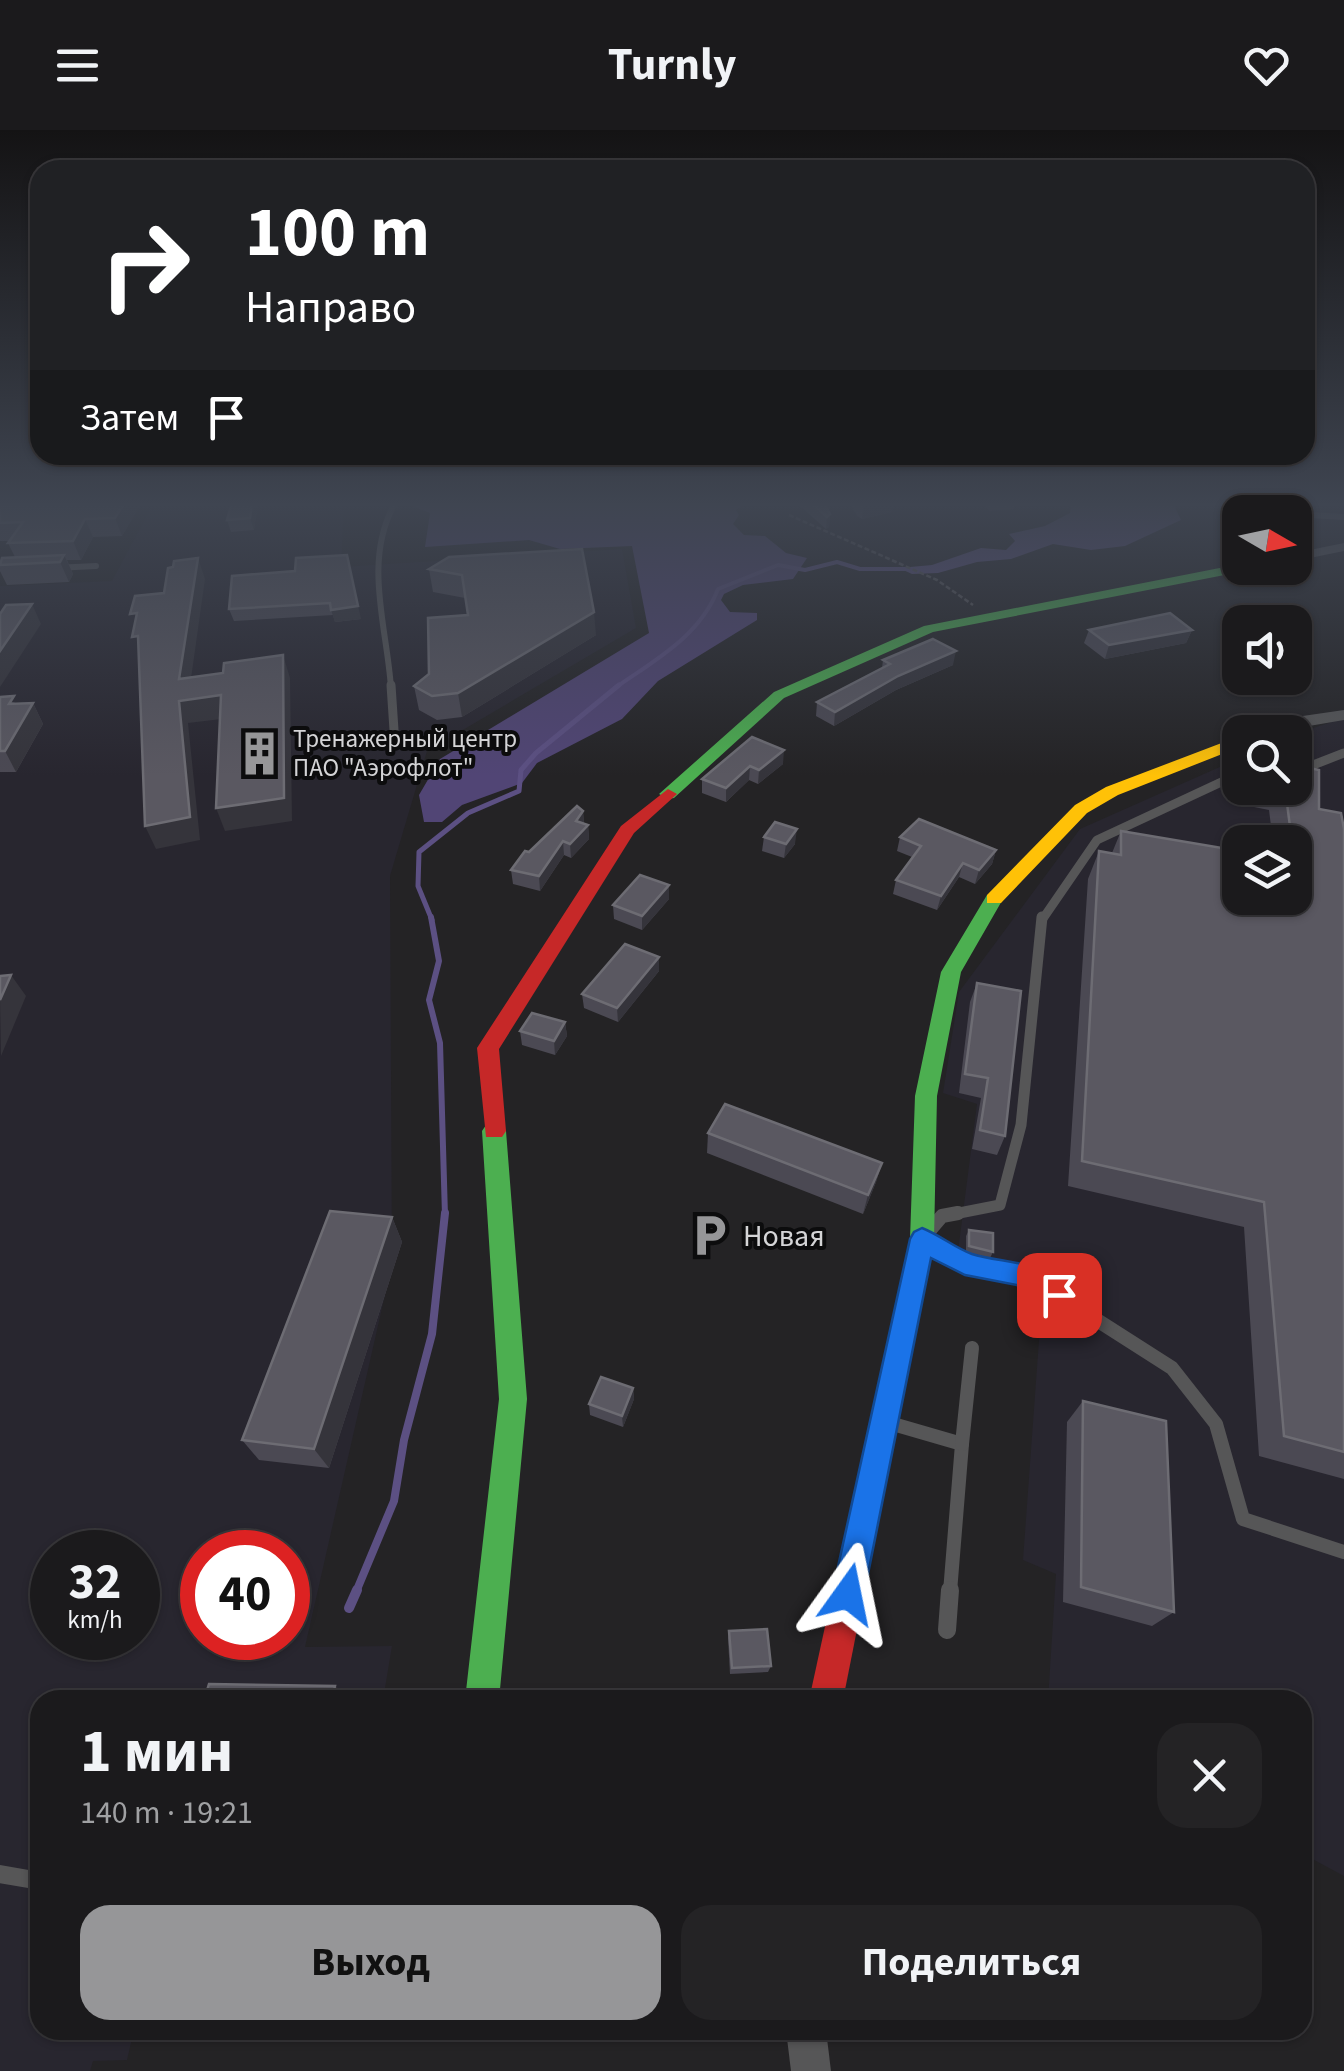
<!DOCTYPE html>
<html lang="ru">
<meta charset="utf-8">
<style>
body{margin:0;font-family:"Source Sans 3",sans-serif;background:#242325;color:#f1f3f6;height:100vh;display:flex;flex-direction:column;font-size:38px;white-space:nowrap}
*{box-sizing:border-box;margin:0}
p{font-size:32px;color:#a0a1a3}
.icon{flex:none;width:55px;height:55px;fill:none;stroke:currentColor;stroke-width:2;stroke-linecap:round;stroke-linejoin:round}
.map{position:relative;flex:1;overflow:hidden}
.drawer{position:absolute;left:30px;top:1560px;width:1282px;height:350px;display:flex;flex-direction:column;background:#1b1a1c;border-radius:30px;box-shadow:0 2px 8px #0004,0 0 0 2px #39383b}
.drawer>*{flex:none}
.hud{position:absolute;left:30px;top:30px;width:1285px;height:305px;border-radius:30px;box-shadow:0 2px 8px #0004,0 0 0 2px #39383b;background:#202124;color:#fff;overflow:hidden}
.needle{width:65px;rotate:99deg}
.tools{position:absolute;left:1222px;top:365px;display:grid;gap:20px}
.tools a{display:grid;place-items:center;width:90px;height:90px;border-radius:20px;background:#1b1a1c;box-shadow:0 2px 8px #0004,0 0 0 2px #39383b;font-size:50px}
.speed{position:absolute;left:30px;top:1400px;display:flex;gap:20px;font-size:50px;font-weight:700;text-align:center}
.speed>*{display:grid;place-content:center;width:130px;height:130px;border-radius:50%;background:#1b1a1c;box-shadow:0 2px 8px #0004,0 0 0 2px #39383b;line-height:1}
.speed small{font-size:25px;font-weight:400}
.speed .limit{border:15px solid #d22;background:#fff;color:#111}
.pin{position:absolute;display:grid;place-items:center;width:85px;height:85px;color:#fff;margin:-42px;border-radius:20px;box-shadow:0 5px 15px #0006}
.me{position:absolute;width:110px;margin:-55px;rotate:12deg;stroke-linejoin:round;filter:drop-shadow(0 0 8px #0008)}
.turn{display:flex;align-items:center;gap:35px;height:210px;padding:0 50px;font-size:45px}
.turn .icon{width:130px;height:130px;stroke-width:2.5}
.turn b{display:block;font-size:70px;line-height:85px}
.then{display:flex;align-items:center;height:95px;padding:0 50px;background:#0003;gap:20px;font-size:38px}
.round{display:grid;place-items:center;flex:none;width:105px;height:105px;border-radius:30px;background:#242325}
.headline{display:flex;align-items:center;justify-content:space-between;height:170px;padding:0 50px}
h1{font-size:60px;font-weight:700;line-height:75px}
.cta{display:flex;gap:20px;margin-top:auto;padding:20px 50px}
.cta a{flex:1;height:115px;border-radius:30px;background:#969698;color:#111;font-size:40px;font-weight:700;line-height:115px;text-align:center}
.cta a+a{background:#242325;color:#f1f3f6}
header{display:flex;justify-content:space-between;align-items:center;height:130px;padding:0 50px;background:#1b1a1c;font-size:45px;font-weight:700}
.map>svg:first-child{display:block}
.built{fill:#28262f;fill-rule:evenodd}
.forest{fill:#514575}
.water{fill:#5c5083}
.lines{fill:none;stroke-linecap:round;stroke-linejoin:round}
.stream-far4{stroke:#5c5083;stroke-width:4}
.stream-far3{stroke:#5c5083;stroke-width:5}
.stream-far2{stroke:#5c5083;stroke-width:6}
.stream-far1{stroke:#5c5083;stroke-width:8}
.stream{stroke:#5c5083;stroke-width:10}
.path{stroke:#565557;stroke-width:2.5;stroke-dasharray:5 2.5;stroke-linecap:butt}
.lane-far4{stroke:#565657;stroke-width:6}
.lane-far3{stroke:#565657;stroke-width:9}
.lane-far2{stroke:#565657;stroke-width:11}
.lane-far1{stroke:#565657;stroke-width:14}
.lane{stroke:#565657;stroke-width:18}
.street{fill:#565657;fill-rule:evenodd}
.fast{fill:#4caf50;fill-rule:evenodd}
.slow{fill:#ffc107;fill-rule:evenodd}
.jam{fill:#c62828;fill-rule:evenodd}
.wall{fill:#4b4953}
.shaded-wall{fill:#35343b}
.building{fill:#5a5861;stroke:#6d6c73;stroke-width:2.5}
.route{fill:#1a73e8;stroke:#114b97;stroke-width:2.5}
.labels{text-anchor:middle;dominant-baseline:central;stroke-width:8;stroke-linejoin:round;paint-order:stroke}
.far-poi-label{font-size:25px;fill:#d4d4d6;stroke:#0c0c0d;text-anchor:start}
.poi-label{font-size:30px;fill:#d4d4d6;stroke:#0c0c0d;text-anchor:start}
</style>
<header><svg class="icon" aria-label="menu" viewBox="0 0 24 24"><path d="M4 6h16M4 12h16M4 18h16"/></svg>Turnly<svg class="icon" aria-label="heart" viewBox="0 0 24 24"><path d="M12 20l-8-8c-3-5 5-10 8-4 3-6 11-1 8 4z"/></svg></header>
<div class="map">
<svg width="1344" height="1941" viewBox="0 0 1344 1941">
<rect width="100%" height="100%" fill="#242325"/>
<g class="built">
<path d="M157 375H344L341 437 622 419 636 498 427 621 390 746 392 1134 305 1517 392 1516 383 1570H40V1900H134L127 1930 93 1931 90 1941H0V456L112 451 151 378ZM52 1422H138V1508H52ZM202 1422H288V1508H202Z"/>
<path d="M1344 588V1746L1303 1724 1302 1570H1048L1056 1444 1023 1430 1042 1169 957 1129 977 974 943 963 959 862 1080 699 1240 628V658H1295V604ZM1240 712H1295V768H1240Z"/>
</g>
<path class="forest" d="M410 375H743L736 380 739 385 733 394 744 405 765 406 786 423 807 428 793 449 743 455 724 464 721 470 730 482 757 483V490L658 551 622 589 537 633 522 653 462 675 442 692H424L419 665 440 629 649 503 632 416 560 419 529 410 425 417 430 383Z"/>
<path class="water" d="M1071 375H1174L1181 390 1125 416 1091 420 1053 414 1011 429 977 432 938 443 912 444 899 438 932 435 981 418 1006 420 1015 411 1009 404 1045 396 1070 383Z"/>
<g class="lines">
<path class="stream-far4" d="M615 558C655 530 700 506 718 459L778 435 805 440 837 432 860 439H907"/>
<path class="stream-far3" d="M432 790 418 756 419 722 468 683 519 661 521 640 536 623 619 555"/>
<path class="stream-far2" d="M431 787 439 831 429 870 440 913 445 1086"/>
<path class="stream-far1" d="M356 1462 394 1371 404 1310 432 1204 445 1083"/>
<path class="stream" d="M349 1478 357 1460"/>
<path class="path" d="M789 385 937 450 973 475"/>
<g class="lane-far4">
<path d="M1227 375 1275 382"/>
<path d="M1295 384 1344 387"/>
<path d="M54 438 96 436"/>
<path d="M391 558C387 497 363 432 394 375"/>
</g>
<g class="lane-far3">
<path d="M391 555 395 615"/>
<path d="M1295 642 1344 623"/>
<path d="M1042 790 1097 710 1230 648H1240"/>
</g>
<path class="lane-far2" d="M944 1086 1000 1075 1021 995 1042 787"/>
<g class="lane-far1">
<path d="M930 1100 942 1086 958 1083"/>
<path d="M928 1112 965 1134 1028 1146 1172 1238 1216 1294 1243 1389 1344 1422"/>
<path d="M893 1294 962 1314 950 1462"/>
<path d="M962 1314 972 1218"/>
</g>
<g class="lane">
<path d="M947 1500 950 1460"/>
<path d="M0 1744 40 1751"/>
</g>
<g class="street">
<path d="M1344 413V421L1295 431V423Z"/>
<path d="M1344 580V590L1274 602H1253L1282 589Z"/>
<path d="M786 1900H826L831 1941H791Z"/>
</g>
<g class="fast">
<path d="M1240 434V438H1246L1245 441 933 502 784 568 674 668 668 669 659 664 774 562 924 496Z"/>
<path d="M994 763 1003 769 961 842 937 966 934 1109 905 1258 901 1267 891 1271 881 1267 877 1258 910 1109 915 966 941 842 987 765Z"/>
<path d="M494 992 502 995 506 1001 527 1269 499 1570H465L499 1269 482 1001 486 995Z"/>
</g>
<path class="slow" d="M1240 606V617L1118 665 1087 683 1001 773H987V765L1075 675 1106 657Z"/>
<g class="jam">
<path d="M668 659 677 664 634 703 499 919 506 1001 502 1007H486L477 918 621 696Z"/>
<path d="M891 1245 901 1249 905 1258 843 1570H809L877 1258 881 1249Z"/>
</g>
</g>
<g class="wall">
<path d="M7 375H140L122 406 93 407 81 430H67L73 444 69 452 7 455 0 441V431L15 427 8 413 10 411H0V376Z"/>
<path d="M799 375H825L830 384 829 397 826 399Z"/>
<path d="M851 375H894L892 382 862 389 857 386Z"/>
<path d="M984 375H1015L1014 379 989 381Z"/>
<path d="M257 379 254 400 231 402 227 390Z"/>
<path d="M449 427 596 505 462 587 437 590 419 580 414 556 429 544 468 485 465 468 433 462 429 439Z"/>
<path d="M295 441 361 489 335 492 333 485 234 491 229 479Z"/>
<path d="M1089 500H1192L1186 513 1105 529 1084 513Z"/>
<path d="M883 530 953 535 896 560 834 596 816 586 817 572 882 538Z"/>
<path d="M0 567 18 574 33 573 43 594 16 642H0Z"/>
<path d="M729 626 783 634 758 654 749 650 726 672 702 663V649Z"/>
<path d="M1255 658H1285L1319 679 1344 699V1349L1259 1326 1244 1097 1068 1056 1088 749 1099 721 1112 723 1121 701 1295 768V712H1273L1269 680 1254 677Z"/>
<path d="M583 681 584 694 588 695 589 709 571 728 564 725 540 761 513 754 511 740 529 722Z"/>
<path d="M764 707 795 714 784 728 762 721Z"/>
<path d="M900 707 996 720 992 734 975 754 959 747 937 780 893 764 896 750 912 727 897 721Z"/>
<path d="M669 769 642 800 614 789 613 775Z"/>
<path d="M659 827V841L618 892 584 878 582 864Z"/>
<path d="M977 853 1005 1006 997 1025 972 1019 981 968 959 963 970 872Z"/>
<path d="M565 892 567 906 555 925 522 915 520 901Z"/>
<path d="M708 1003 882 1033 876 1052 863 1084 707 1023Z"/>
<path d="M392 1087 402 1112 329 1338 259 1330 242 1310Z"/>
<path d="M969 1100 993 1122 990 1128 966 1122V1106Z"/>
<path d="M633 1258 634 1269 623 1297 590 1285 589 1274Z"/>
<path d="M1083 1271 1174 1482 1152 1496 1063 1472 1067 1292Z"/>
<path d="M729 1501 771 1536 768 1542 730 1544 728 1508Z"/>
</g>
<g class="shaded-wall">
<path d="M123 375H140L122 406 115 388Z"/>
<path d="M252 375H256L257 379 254 400 250 388Z"/>
<path d="M864 375H894L892 382 862 389Z"/>
<path d="M830 384 829 397 826 399 827 387Z"/>
<path d="M85 389 93 407 81 430 73 411Z"/>
<path d="M64 425 73 444 69 452 60 432Z"/>
<path d="M347 425 361 489 335 492 331 480Z"/>
<path d="M198 428 205 449 188 570 221 565 230 588 188 593 200 710 156 719 145 696 179 571V549Z"/>
<path d="M32 474 41 494 0 557V521Z"/>
<path d="M594 482 596 505 462 587 458 563Z"/>
<path d="M1192 500 1186 513 1105 529 1109 515Z"/>
<path d="M956 521 953 535 896 560 834 596 835 582 898 546Z"/>
<path d="M283 525 290 548 292 691 225 701 216 678Z"/>
<path d="M33 573 43 594 16 642 5 621Z"/>
<path d="M784 620 783 634 758 654 759 640Z"/>
<path d="M750 636 749 650 726 672V658Z"/>
<path d="M583 681 584 695 576 691Z"/>
<path d="M588 695 589 709 571 728 570 714Z"/>
<path d="M797 699 795 714 784 728 786 714Z"/>
<path d="M563 711 564 725 540 761 539 746Z"/>
<path d="M996 720 992 734 975 754 979 740Z"/>
<path d="M963 733 959 747 937 780 941 766Z"/>
<path d="M669 755V769L642 800V786Z"/>
<path d="M659 827V841L618 892 617 878Z"/>
<path d="M11 845 26 866 1 926 0 870Z"/>
<path d="M565 892 567 906 555 925 554 911Z"/>
<path d="M882 1033 876 1052 863 1084 868 1065Z"/>
<path d="M392 1087 402 1112 329 1338 314 1319Z"/>
<path d="M633 1258 634 1269 623 1297 622 1286Z"/>
<path d="M335 1556 347 1565 346 1570H332Z"/>
</g>
<g class="building">
<path d="M25 375H123L115 388 85 389 73 411 8 413 23 392 0 393V376Z"/>
<path d="M231 375H252L250 388 227 390Z"/>
<path d="M814 375H825L830 384 827 387Z"/>
<path d="M582 419 594 482 458 563 432 566 414 556 429 544 428 488 468 485 462 445 429 439 449 427Z"/>
<path d="M64 425 60 432 0 435 2 428Z"/>
<path d="M347 425 358 476 331 480 330 473 229 479 232 446 295 441 296 428Z"/>
<path d="M198 428 179 549 223 543 224 533 283 525 284 668 216 678 221 565 179 571 190 687 145 696 138 506 132 507 137 483 130 484 135 466 164 463 168 438 173 437 174 431Z"/>
<path d="M32 474 0 521V484L6 475Z"/>
<path d="M1170 483 1192 500 1109 515 1089 500Z"/>
<path d="M933 509 956 521 898 546 835 582 817 572 890 534 883 530Z"/>
<path d="M14 566 9 574 33 573 5 621H0V567Z"/>
<path d="M752 607 784 620 759 640 750 636 726 658 702 649Z"/>
<path d="M1295 635 1319 640V679L1341 683 1344 699V1322L1284 1306 1264 1072 1082 1031 1099 721 1121 725V701L1240 721V768H1295V712H1292L1285 658H1295Z"/>
<path d="M577 676 583 681 576 691 588 695 570 714 563 711 539 746 511 740 525 721 529 722Z"/>
<path d="M919 689 996 720 979 740 963 733 941 766 896 750 921 716 900 707Z"/>
<path d="M775 692 797 699 786 714 764 707Z"/>
<path d="M640 745 669 755 642 786 613 775Z"/>
<path d="M625 814 659 827 617 878 582 864Z"/>
<path d="M11 845 0 870V846Z"/>
<path d="M977 853 1021 861 1005 1006 980 1000 988 948 965 944Z"/>
<path d="M532 883 565 892 554 911 520 901Z"/>
<path d="M725 974 882 1033 868 1065 708 1003Z"/>
<path d="M330 1081 392 1087 314 1319 242 1310Z"/>
<path d="M969 1100 993 1103V1122L969 1116Z"/>
<path d="M601 1247 633 1258 622 1286 589 1274Z"/>
<path d="M1083 1271 1166 1291 1174 1482 1081 1457Z"/>
<path d="M767 1499 771 1536 732 1538 729 1501Z"/>
<path d="M209 1554 335 1556 332 1570H204Z"/>
</g>
<linearGradient id="sky" x2="0" y2="1"><stop stop-color="#141314"/><stop offset="0.58" stop-color="#3f4551"/><stop offset="1" stop-color="#3f4551" stop-opacity="0"/></linearGradient>
<rect width="1344" height="646" fill="url(#sky)"/>
<path class="route" d="M922 1098C940 1105 955 1118 972 1124 1003 1134 1056 1130 1072 1165L1068 1173 1059 1177 1022 1156 965 1145 931 1128 864 1464 859 1475 848 1479 837 1475 832 1464 910 1109 914 1102Z"/>
<defs>
<symbol id="building-bare" viewBox="-9 -9 18 18"><path d="M-4-6H4V6H1V3H-1V6H-4ZM-2.5-4.3h1.7v1.8h-1.7ZM.8-4.3h1.7v1.8H.8ZM-2.5-1h1.7V.8h-1.7ZM.8-1h1.7V.8H.8Z" fill="#969698" stroke="#0c0c0d" stroke-width="2.5" paint-order="stroke"/></symbol>
<symbol id="parking-bare" viewBox="-9 -9 18 18"><path d="M-3.5-5.5H1a3.5 3.5 0 0 1 0 7H-1V5.5H-3.5ZM-1-3.4V-.6H.8a1.4 1.4 0 0 0 0-2.8Z" fill="#969698" stroke="#0c0c0d" stroke-width="2.5" paint-order="stroke"/></symbol>
</defs>
<g fill-rule="evenodd">
<use href="#building-bare" x="228" y="592" width="63" height="63"/>
<use href="#parking-bare" x="678" y="1074" width="63" height="63"/>
</g>
<g class="labels">
<g class="far-poi-label">
<text x="293" y="609">Тренажерный центр<tspan x="293" dy="29">ПАО "Аэрофлот"</tspan></text>
</g>
<g class="poi-label">
<text x="743" y="1106">Новая</text>
</g>
</g>
</svg>
<div class="tools">
<a><svg class="needle" viewBox="-14 -14 28 28"><path d="M0-13l5 13h-10z" fill="#e53935"/><path d="M0 13l5-13h-10z" fill="#a0a1a3"/></svg></a>
<a><svg class="icon" aria-label="sound" viewBox="0 0 24 24"><path d="M4 9h4l5-4v14l-5-4H4zM17 9q2 3 0 6"/></svg></a>
<a><svg class="icon" aria-label="search" viewBox="0 0 24 24"><circle cx="10" cy="10" r="6"/><path d="M15 15l6 6"/></svg></a>
<a><svg class="icon" aria-label="layers" viewBox="0 0 24 24"><path d="M12 4l9 5-9 5-9-5zM3 14l9 5 9-5"/></svg></a>
</div>
<div class="speed"><div>32<small>km/h</small></div><div class="limit">40</div></div>
<div class="pin" style="left:1059px;top:1165px;background:#d93025"><svg class="icon" aria-label="arrive" viewBox="0 0 24 24"><path d="M6 21V4h12l-3 4 3 4H6"/></svg></div>
<svg class="me" style="left:848px;top:1464px" viewBox="-20 -20 40 40"><path d="M0-17L14 15 0 8-14 15z" fill="#1a73e8" stroke="#fff" stroke-width="4"/></svg>
<div class="hud">
<div class="turn"><svg class="icon" aria-label="right" viewBox="0 0 24 24"><path d="M7 20v-9h11M14 6l5 5-5 5"/></svg><div><b>100 m</b>Направо</div></div>
<div class="then">Затем<svg class="icon" aria-label="arrive" viewBox="0 0 24 24"><path d="M6 21V4h12l-3 4 3 4H6"/></svg></div>
</div>
<section class="drawer">
<div class="headline"><div><h1>1 мин</h1><p>140 m · 19:21</p></div><a class="round"><svg class="icon" aria-label="close" viewBox="0 0 24 24"><path d="M6 6l12 12M18 6L6 18"/></svg></a></div>
<div class="cta"><a>Выход</a><a>Поделиться</a></div>
</section>
</div>
